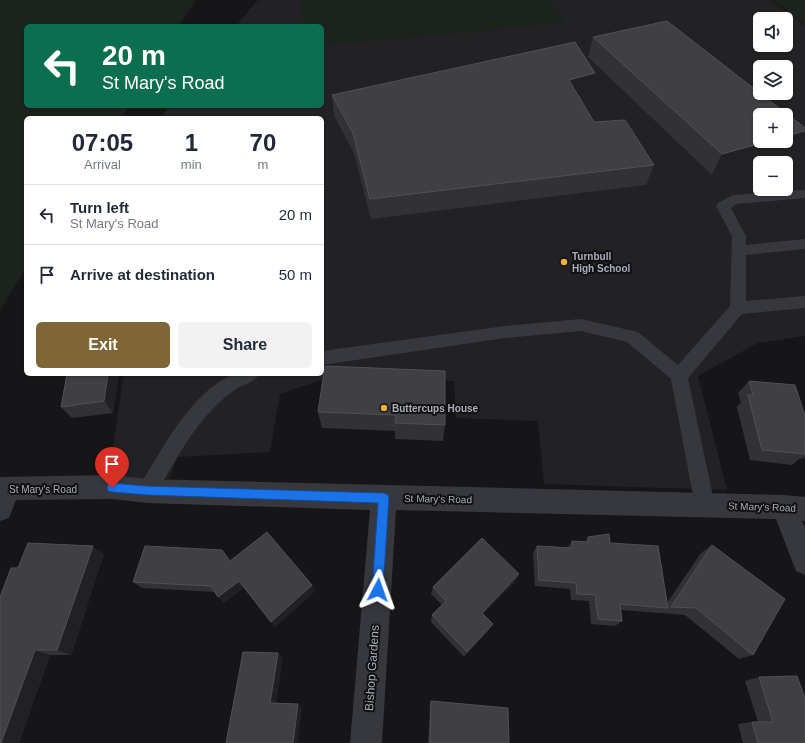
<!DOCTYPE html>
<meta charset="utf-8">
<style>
body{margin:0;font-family:Helvetica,sans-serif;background:#f2f2f3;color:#1f2937;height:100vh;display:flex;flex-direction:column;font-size:15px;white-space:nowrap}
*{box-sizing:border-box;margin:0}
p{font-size:13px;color:#747a83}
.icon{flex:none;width:22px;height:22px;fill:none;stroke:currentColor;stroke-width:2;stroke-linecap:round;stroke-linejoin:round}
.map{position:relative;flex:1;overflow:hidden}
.drawer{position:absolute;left:24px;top:116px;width:300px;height:260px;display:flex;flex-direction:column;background:#fff;border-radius:6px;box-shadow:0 1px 3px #0004}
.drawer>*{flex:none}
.top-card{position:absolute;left:24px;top:24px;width:300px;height:84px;border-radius:6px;box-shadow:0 1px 3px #0004;background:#0b6e4f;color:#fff;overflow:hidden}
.fabs{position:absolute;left:753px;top:12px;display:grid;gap:8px}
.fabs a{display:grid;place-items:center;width:40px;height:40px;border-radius:6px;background:#fff;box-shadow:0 1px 3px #0004;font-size:20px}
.pin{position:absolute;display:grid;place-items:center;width:34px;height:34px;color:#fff;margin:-41px -17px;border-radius:50% 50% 50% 0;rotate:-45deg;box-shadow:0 0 4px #0007}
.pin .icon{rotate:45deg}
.me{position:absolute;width:44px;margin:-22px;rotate:4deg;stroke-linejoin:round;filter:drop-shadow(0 0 3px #0008)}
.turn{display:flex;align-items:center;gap:14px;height:84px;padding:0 12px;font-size:18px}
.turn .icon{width:52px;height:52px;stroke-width:2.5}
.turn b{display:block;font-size:28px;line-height:34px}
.eta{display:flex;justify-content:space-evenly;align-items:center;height:68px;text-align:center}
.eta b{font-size:24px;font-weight:600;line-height:28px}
.button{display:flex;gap:8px;margin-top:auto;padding:8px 12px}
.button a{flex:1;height:46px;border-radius:6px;background:#7e6636;color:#fff;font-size:16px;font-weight:600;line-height:46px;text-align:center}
.button a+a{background:#f2f2f3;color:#1f2937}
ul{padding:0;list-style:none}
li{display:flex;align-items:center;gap:12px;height:60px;padding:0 12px;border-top:1px solid #e0e1e3}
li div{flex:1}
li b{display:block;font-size:15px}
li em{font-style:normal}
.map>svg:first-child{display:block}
.built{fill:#222225;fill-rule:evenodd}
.green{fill:#1c231d}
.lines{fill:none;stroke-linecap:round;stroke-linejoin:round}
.service{fill:#37383d;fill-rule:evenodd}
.minor{fill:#37383d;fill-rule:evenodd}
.wall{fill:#323236}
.shaded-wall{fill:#212124}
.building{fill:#3f3f44;stroke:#4f5156}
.route{fill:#1a73e8;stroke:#114b97}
.poi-dot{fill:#f2b134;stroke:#111113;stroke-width:1.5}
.labels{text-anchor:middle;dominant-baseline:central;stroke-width:4;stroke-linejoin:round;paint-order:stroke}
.poi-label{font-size:10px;font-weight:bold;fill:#a8adb8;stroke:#111113;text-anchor:start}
.street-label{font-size:10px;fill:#a8adb8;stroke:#111113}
.near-street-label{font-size:12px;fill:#a8adb8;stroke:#111113}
</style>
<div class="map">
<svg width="805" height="743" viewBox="0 0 805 743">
<rect width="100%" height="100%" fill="#161618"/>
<path class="built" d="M258 0H771L805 25V336L758 343 698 376 727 490 544 484 538 421 456 418 454 381 327 378 280 394 270 452 178 457 169 478 108 480 124 374H322V118H161L169 106H322V26H236ZM760 19H786V45H760ZM760 67H786V93H760ZM760 115H786V141H760ZM760 163H786V189H760Z"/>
<g class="green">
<path d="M0 0H196L179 26H26V106H129L121 118H26V268L0 310Z"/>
<path d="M299 0H550L565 23 322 46V26H304Z"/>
<path d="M773 0H805V24Z"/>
</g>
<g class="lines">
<g class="service">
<path d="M805 190V198L736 204 731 208 746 236V245L805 239V249L746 255V301L805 296V308L742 314 688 378 715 506 712 513 705 515 698 513 695 506 671 379 627 342 581 331 505 338 322 365V351L505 326 581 319 638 332 678 365 730 306 732 236 716 206 718 203 733 195Z"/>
<path d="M233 374H259C254 383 244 384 236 389 226 396 217 404 209 413 186 438 171 469 154 497L147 500 140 497 137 491 140 485C165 445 189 395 233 374Z"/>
</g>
<path class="minor" d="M112 475 147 479 784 495 805 497V521H802L805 528V575L796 571 776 519 396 510 382 743H350L370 510 147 503 112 499 16 500 9 518 0 521V477Z"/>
</g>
<g class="wall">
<path d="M593 37 795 151 712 175 588 57Z"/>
<path d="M595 73 589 94 579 97 594 122 654 165 646 185 371 219 354 153 334 116 332 95Z"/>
<path d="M325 366 445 425 443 441 395 439V431L322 428 318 412Z"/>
<path d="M67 374H119L113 413 72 418 61 407Z"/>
<path d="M749 381 805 416V457L801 459H799L792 465 750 460 737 407 741 403 738 393Z"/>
<path d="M588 537 610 543 667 603 701 553 712 545 753 655 739 659 685 615 661 613 662 612 660 613 621 610 622 621 615 626 591 624 589 601 571 600 570 589 535 586 533 553 537 546 567 548 572 541 585 542Z"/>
<path d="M104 554 71 655H50L19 743H0L18 568Z"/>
<path d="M231 561 315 591 275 627 244 587 224 603 215 592 142 588 133 582Z"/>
<path d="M515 582 483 614 489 630 464 657 431 622 432 615 442 605 431 594 433 587Z"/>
<path d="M759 677 805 743H743L738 724 752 722H758L745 681Z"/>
<path d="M431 701 509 743H428L430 704Z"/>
</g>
<g class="shaded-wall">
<path d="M595 73 589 94 564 101 569 80Z"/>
<path d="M805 131V135L795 151 712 175 722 154 769 141H786V136Z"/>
<path d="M108 374H119L113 413 104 401Z"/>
<path d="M93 546 104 554 71 655 57 650Z"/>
<path d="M519 574 515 582 479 619 482 613Z"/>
<path d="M239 581 244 587 224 603 218 597Z"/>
<path d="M312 585 315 591 275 627 271 622Z"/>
<path d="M493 624 489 630 464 657 467 652Z"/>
<path d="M35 650 50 655 19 743H1Z"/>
<path d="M278 653 283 658 276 705 270 703Z"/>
<path d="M298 704 302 707 298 743H293Z"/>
</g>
<g class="building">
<path d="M667 21 805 128V131L786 136V115H760V141H769L722 154 593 37Z"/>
<path d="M575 42 595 73 569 80 594 122 625 120 654 165 370 199 353 133 332 95Z"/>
<path d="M325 366 445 371V425L395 423 396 415 318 412Z"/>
<path d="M67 374H108L104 401 61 407Z"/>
<path d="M749 381 795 385 805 416V448H804L805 454 762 450 748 395H753Z"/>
<path d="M267 532 312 585 271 622 239 581 218 597 211 586 133 582 145 546 222 550 230 561Z"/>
<path d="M609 534 610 543 658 546 668 608 620 604 622 621 598 619 595 595 577 594 576 583 539 580 537 546 573 548 572 541 589 542 588 537Z"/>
<path d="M482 538 519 574 482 613 493 624 467 652 432 615 446 601 433 587Z"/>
<path d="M28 543 93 546 57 650H35L1 743H0V597L11 568H18Z"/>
<path d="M712 545 785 599 753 655 696 608 671 607Z"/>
<path d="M243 652 278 653 270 703 298 704 293 743H226Z"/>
<path d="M797 676 805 698V743H758L752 722H773L759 677Z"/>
<path d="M431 701 508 708 509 743H430Z"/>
</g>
<path class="route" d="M112 483 146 486 384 493 388 495 389 498 383 590 382 594 378 596 373 594 372 590 378 503 146 495 112 492 108 491 107 488 108 484Z"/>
<g class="poi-dot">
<circle cx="564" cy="262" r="4"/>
<circle cx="384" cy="408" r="4"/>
</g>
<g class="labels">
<g class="poi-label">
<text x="572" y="256">Turnbull<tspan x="572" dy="12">High School</tspan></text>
<text x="392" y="408">Buttercups House</text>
</g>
<g class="street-label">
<text x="43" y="489">St Mary's Road</text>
<text transform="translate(438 499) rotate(1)">St Mary's Road</text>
<text transform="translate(762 507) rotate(2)">St Mary's Road</text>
</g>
<g class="near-street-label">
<text transform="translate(372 668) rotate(-86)">Bishop Gardens</text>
</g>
</g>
</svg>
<div class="fabs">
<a><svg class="icon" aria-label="sound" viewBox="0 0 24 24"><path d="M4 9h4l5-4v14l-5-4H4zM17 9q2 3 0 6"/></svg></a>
<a><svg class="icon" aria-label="layers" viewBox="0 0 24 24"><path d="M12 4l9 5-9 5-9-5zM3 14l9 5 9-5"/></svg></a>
<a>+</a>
<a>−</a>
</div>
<div class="pin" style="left:112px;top:488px;background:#d93025"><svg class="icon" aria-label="arrive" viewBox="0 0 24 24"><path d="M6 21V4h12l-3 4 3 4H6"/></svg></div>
<svg class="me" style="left:378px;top:590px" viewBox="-20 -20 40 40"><path d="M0-17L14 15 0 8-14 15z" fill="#1a73e8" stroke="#fff" stroke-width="4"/></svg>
<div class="top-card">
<div class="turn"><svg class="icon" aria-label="left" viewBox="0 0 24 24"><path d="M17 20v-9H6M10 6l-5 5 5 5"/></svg><div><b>20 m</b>St Mary's Road</div></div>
</div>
<section class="drawer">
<div class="eta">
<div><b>07:05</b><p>Arrival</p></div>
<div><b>1</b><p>min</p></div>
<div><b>70</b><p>m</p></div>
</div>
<ul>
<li><svg class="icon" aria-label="left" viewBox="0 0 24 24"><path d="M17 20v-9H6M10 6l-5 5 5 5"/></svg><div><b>Turn left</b><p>St Mary's Road</p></div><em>20 m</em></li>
<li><svg class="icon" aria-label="arrive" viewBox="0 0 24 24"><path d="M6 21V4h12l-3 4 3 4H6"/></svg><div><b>Arrive at destination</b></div><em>50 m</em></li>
</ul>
<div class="button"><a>Exit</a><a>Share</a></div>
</section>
</div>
